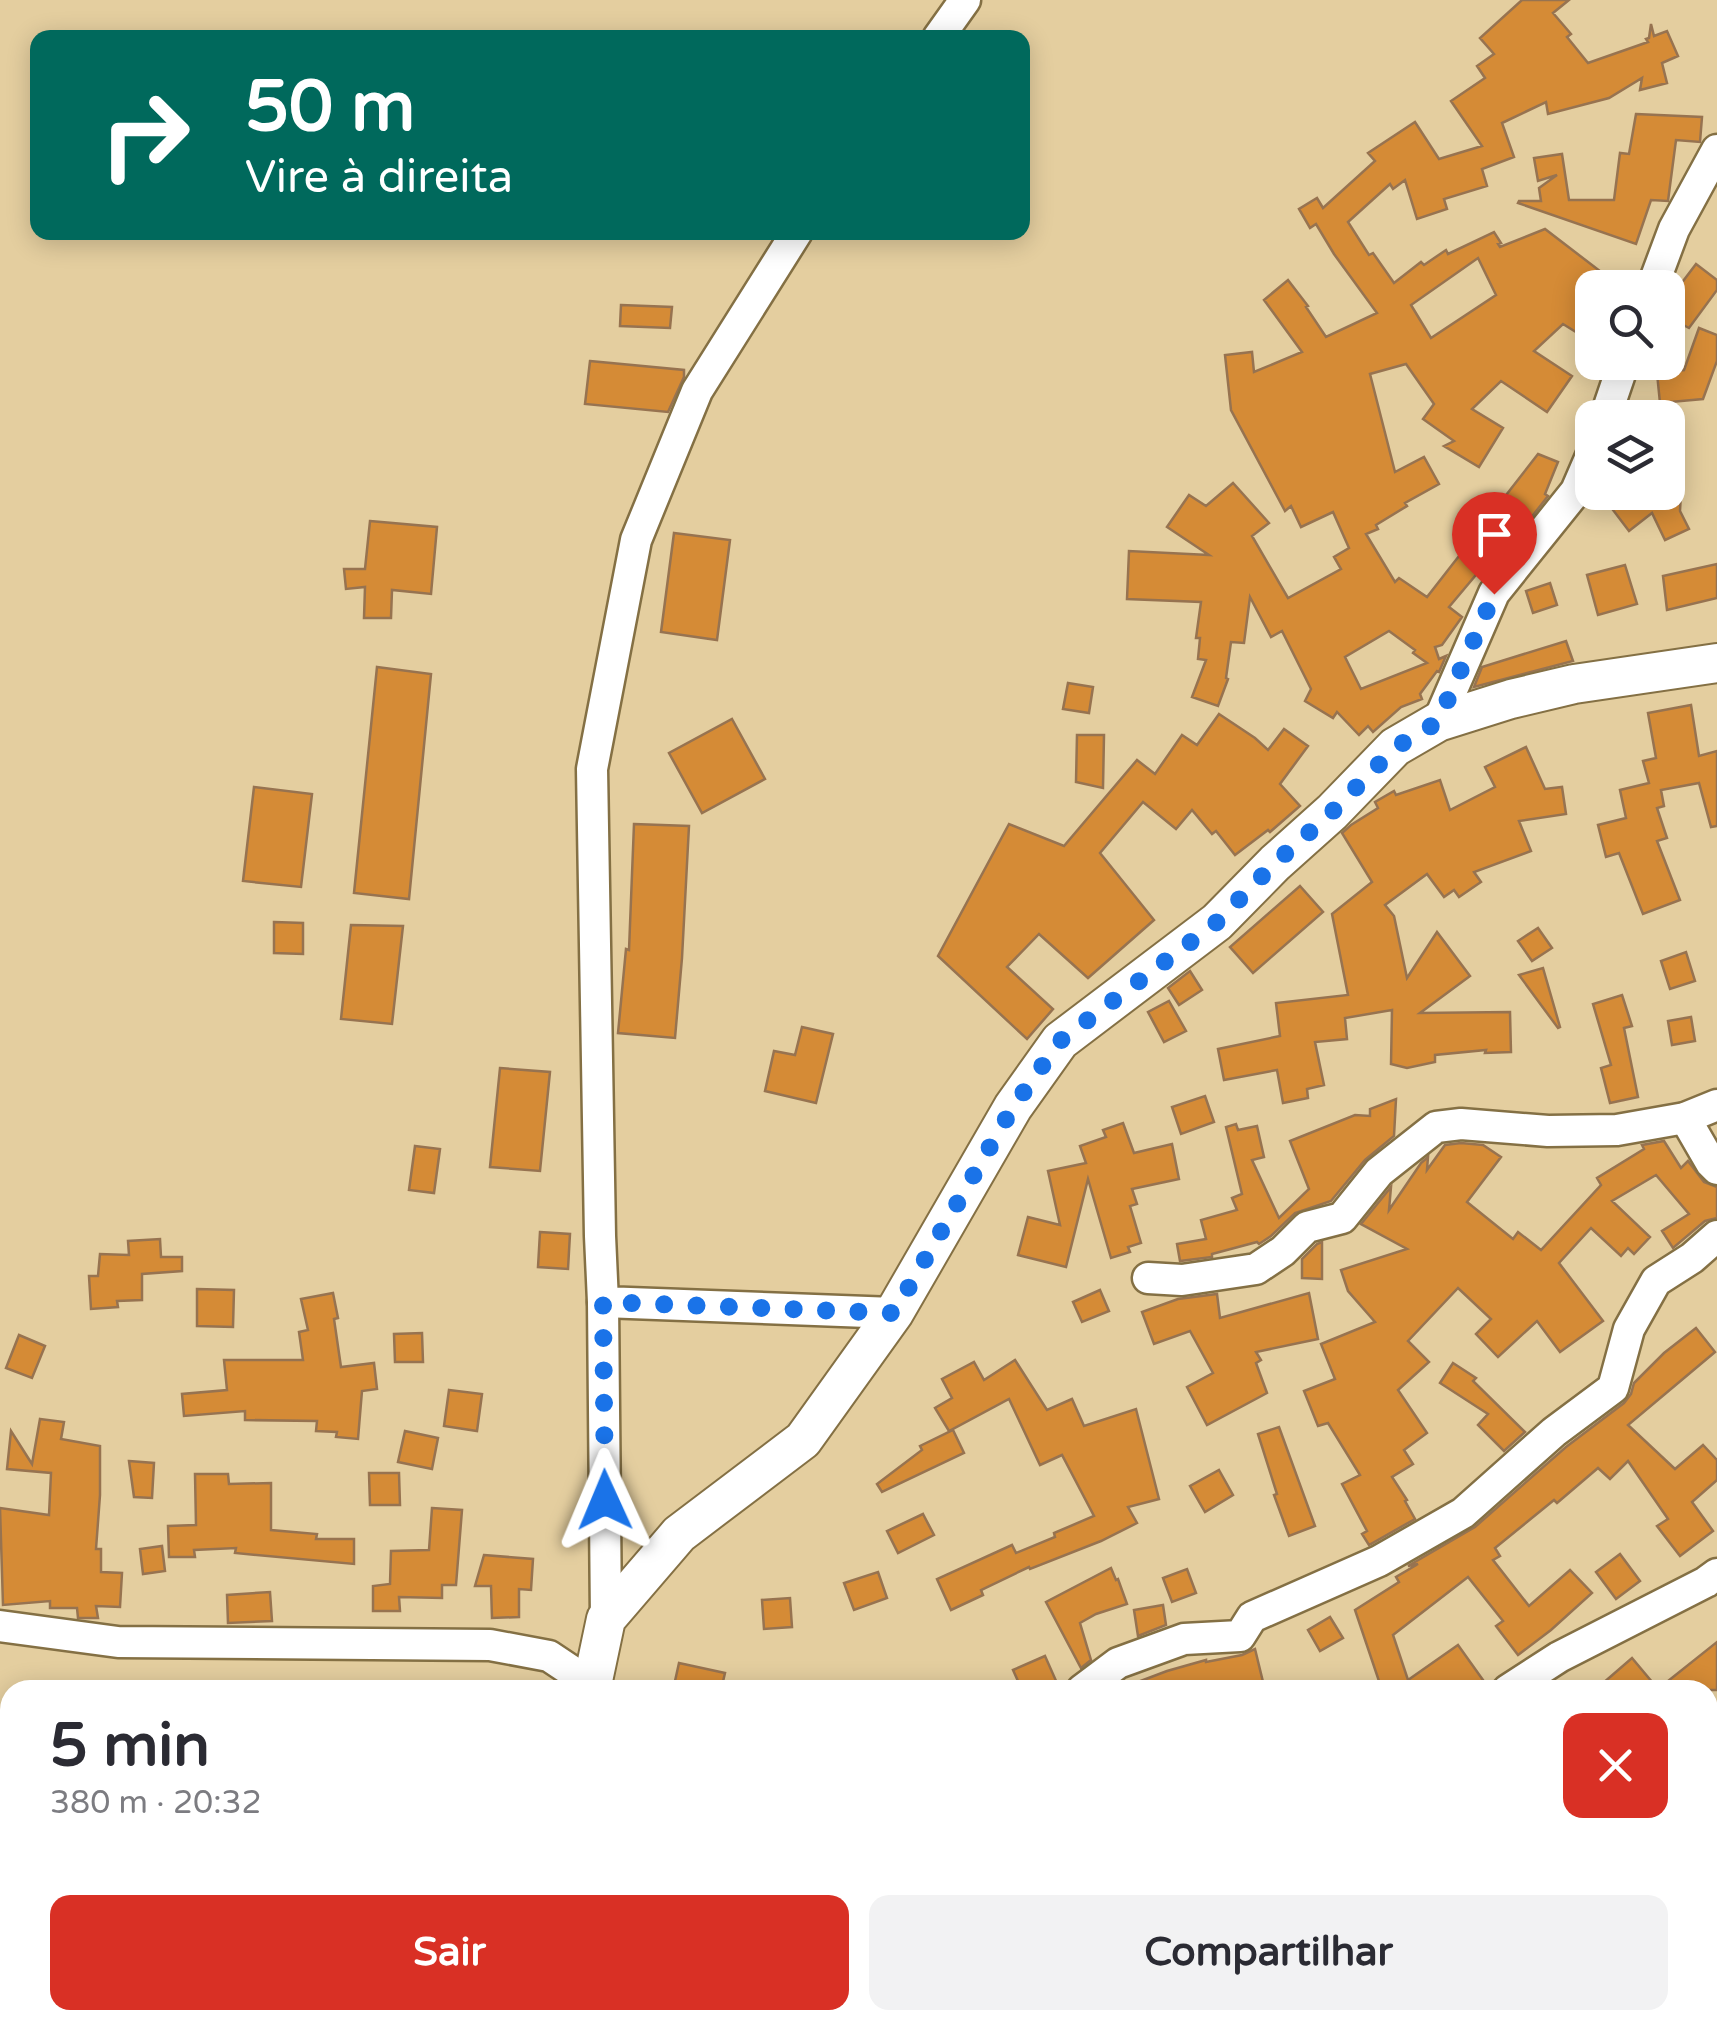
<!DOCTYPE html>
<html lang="pt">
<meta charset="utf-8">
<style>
body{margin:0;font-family:"Varela Round",sans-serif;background:#f2f2f3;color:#2b2b33;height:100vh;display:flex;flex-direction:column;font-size:38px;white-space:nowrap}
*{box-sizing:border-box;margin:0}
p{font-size:32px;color:#7c7c81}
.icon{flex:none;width:55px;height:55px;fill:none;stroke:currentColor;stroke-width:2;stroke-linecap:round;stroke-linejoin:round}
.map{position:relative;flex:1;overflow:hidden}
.panel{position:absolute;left:0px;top:1680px;width:1718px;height:350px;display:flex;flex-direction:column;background:#fff;border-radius:30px 30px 0 0;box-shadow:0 5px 25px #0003}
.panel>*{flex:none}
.hud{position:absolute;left:30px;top:30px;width:1000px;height:210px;border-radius:20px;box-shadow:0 5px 25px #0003;background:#00695c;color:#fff;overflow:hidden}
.buttons{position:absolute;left:1575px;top:270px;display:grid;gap:20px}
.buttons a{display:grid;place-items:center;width:110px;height:110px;border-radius:20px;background:#fff;box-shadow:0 5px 25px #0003;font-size:50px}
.pin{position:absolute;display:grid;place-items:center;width:85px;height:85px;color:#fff;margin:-102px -42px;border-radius:50% 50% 50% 0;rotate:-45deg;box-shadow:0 0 10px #0007}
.pin .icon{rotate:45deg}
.me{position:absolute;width:110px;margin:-55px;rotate:359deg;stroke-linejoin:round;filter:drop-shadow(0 0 8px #0008)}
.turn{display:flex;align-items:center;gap:35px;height:210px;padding:0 50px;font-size:45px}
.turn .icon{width:130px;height:130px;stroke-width:2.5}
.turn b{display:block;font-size:70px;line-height:85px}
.round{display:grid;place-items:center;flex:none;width:105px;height:105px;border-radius:20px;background:#f2f2f3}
.summary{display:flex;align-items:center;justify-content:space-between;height:170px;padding:0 50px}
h1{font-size:60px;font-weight:700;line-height:75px}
.cta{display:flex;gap:20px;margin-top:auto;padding:20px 50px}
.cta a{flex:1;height:115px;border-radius:20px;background:#d93025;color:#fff;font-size:40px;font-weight:700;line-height:115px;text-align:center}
.cta a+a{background:#f2f2f3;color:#2b2b33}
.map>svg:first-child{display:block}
.building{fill:#d58b36;stroke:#977350;stroke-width:2.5;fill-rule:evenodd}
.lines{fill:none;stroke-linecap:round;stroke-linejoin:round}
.minor-casing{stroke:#847044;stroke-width:35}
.tertiary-casing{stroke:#847044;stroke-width:42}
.minor{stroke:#fff;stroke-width:30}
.tertiary{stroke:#fff;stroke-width:38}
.route{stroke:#1a73e8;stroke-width:18;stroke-dasharray:0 32.4}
</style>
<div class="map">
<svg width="1717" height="2030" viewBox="0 0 1717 2030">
<rect width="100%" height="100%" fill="#e4ce9f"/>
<g class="building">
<path d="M1522 0H1569L1553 13 1571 34 1567 37 1588 63 1648 42 1646 39 1649 38 1651 24 1654 36 1667 31 1678 56 1662 63 1667 83 1640 90 1642 78 1609 98 1548 114 1546 102 1502 123 1514 157 1482 169 1487 186 1444 199 1447 209 1417 219 1405 180 1393 189 1390 184 1348 222 1369 255 1373 253 1394 283 1421 262 1424 265 1446 250 1448 254 1494 232 1501 243 1498 244 1500 247 1545 229 1622 288H1592V342L1563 324 1534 351 1572 376 1547 412 1501 381 1472 409 1503 428 1479 467 1444 446 1454 441 1423 419 1434 404 1406 364 1370 374 1395 472 1424 457 1439 484 1405 503 1407 506 1376 525 1378 529 1366 534 1395 582 1399 578 1427 597 1466 547 1485 564 1449 607 1462 617 1442 645 1435 647 1439 659 1446 656 1439 672 1437 671 1420 694 1422 699 1401 707 1373 732 1368 726 1359 735 1337 712 1333 718 1305 701 1311 689 1282 631 1271 637 1250 597 1244 643 1231 642 1226 678 1228 679 1218 706 1192 697 1206 660 1198 659 1200 638H1196L1201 602 1127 599 1129 551 1209 555 1167 527 1189 495 1206 506 1233 483 1269 523 1252 536 1288 598 1341 569 1334 557 1349 548 1333 512 1301 527 1291 506 1285 511 1231 410 1225 355 1252 352 1254 372 1302 352 1264 300 1288 280 1308 306 1306 307 1326 337 1377 313 1334 254 1316 224 1310 228 1299 209 1317 198 1323 208 1375 161 1368 153 1415 122 1439 159 1482 146 1451 101 1485 78 1477 66 1494 54 1480 38ZM1478 258 1496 295 1431 338 1411 305ZM1389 631 1415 650 1413 653 1427 663 1361 689 1345 657Z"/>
<path d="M1636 114 1702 117 1700 142 1676 140 1668 201 1651 200 1636 244 1518 203 1519 201H1541L1539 188 1557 175 1538 181 1534 158 1562 154 1569 200H1614L1620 153 1629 154Z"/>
<path d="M1696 264 1717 280V290L1689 328 1668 317V301Z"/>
<path d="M621 305 672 307 670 328 620 326Z"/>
<path d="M1699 328 1717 335V361L1703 399 1660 403 1657 373 1684 370Z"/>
<path d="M590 361 684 370V377L668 412 585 404Z"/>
<path d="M1538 454 1558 462 1545 494 1548 496 1530 519 1503 499Z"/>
<path d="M1624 492H1681L1680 511 1689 529 1665 540 1652 513 1629 531 1613 510Z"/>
<path d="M370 521 437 527 431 594 392 590 391 618H364L365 587 346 589 344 569H365Z"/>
<path d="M674 533 730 540 717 640 661 632Z"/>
<path d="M1717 564V598L1667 610 1663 576Z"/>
<path d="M1625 565 1637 604 1598 615 1587 575Z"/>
<path d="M1550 583 1557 605 1533 613 1526 591Z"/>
<path d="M1566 641 1573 661 1474 687 1482 667Z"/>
<path d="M377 667 431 674 409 899 354 893Z"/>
<path d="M1068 683 1093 687 1089 713 1063 709Z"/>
<path d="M1691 705 1699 756 1717 751V826L1711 827 1699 783 1661 790 1664 806 1657 808 1667 838 1657 841 1680 900 1643 914 1619 853 1606 857 1598 825 1626 818 1620 790 1649 783 1643 761 1656 758 1648 713Z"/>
<path d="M1219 714 1255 738 1268 750 1284 729 1308 746 1280 784 1300 806 1270 832 1268 830 1235 855 1216 831 1212 834 1192 810 1176 829 1143 802 1100 853 1154 920 1088 978 1039 934 1007 967 1053 1009 1027 1039 938 956 1009 824 1064 846 1137 760 1155 774 1182 735 1197 745Z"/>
<path d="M732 719 765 779 702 813 669 753Z"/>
<path d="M1077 735H1104L1103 788 1076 782Z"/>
<path d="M1526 747 1545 789 1562 787 1566 814 1519 821 1531 851 1474 872 1481 882 1459 897 1454 890 1444 897 1427 874 1385 905 1394 916 1407 978 1437 932 1470 976 1420 1013 1510 1012 1511 1052 1485 1053 1486 1050 1435 1055V1062L1407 1068 1391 1064 1392 1010 1345 1018 1347 1039 1315 1042 1324 1085 1307 1089 1308 1098 1283 1103 1277 1070 1224 1080 1218 1049 1280 1036 1276 1003 1348 995 1332 914 1372 882 1342 833 1351 825 1378 808 1375 802 1394 791 1396 795 1440 780 1450 810 1495 787 1485 767Z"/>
<path d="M254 787 312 794 301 887 243 881Z"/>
<path d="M634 824 689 826 682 958 675 1038 618 1033 626 949 629 950Z"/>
<path d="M1300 886 1323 912 1253 973 1230 947Z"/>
<path d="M274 922 303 923V954L274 953Z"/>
<path d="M351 925 403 926 392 1024 341 1019Z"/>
<path d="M1538 928 1552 948 1532 961 1518 941Z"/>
<path d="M1686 952 1695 981 1670 989 1661 961Z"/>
<path d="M1543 968 1560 1027 1558 1028 1519 975Z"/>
<path d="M1190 971 1202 990 1179 1005 1168 988Z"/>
<path d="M1622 995 1632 1026 1624 1028 1638 1097 1610 1103 1601 1068 1611 1065 1593 1004Z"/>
<path d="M1169 1001 1186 1031 1164 1042 1148 1012Z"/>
<path d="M1691 1017 1695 1041 1672 1045 1668 1021Z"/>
<path d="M802 1027 833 1034 816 1103 765 1091 774 1051 795 1055Z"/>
<path d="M500 1068 550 1072 540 1171 490 1167Z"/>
<path d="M1205 1096 1214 1122 1181 1134 1172 1107Z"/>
<path d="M1396 1099 1394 1136 1365 1160 1331 1201 1295 1213 1271 1236 1259 1244 1257 1242 1212 1254V1257L1180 1261 1177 1244 1206 1239 1201 1220 1237 1210 1232 1198 1242 1194 1226 1127 1236 1124 1238 1130 1257 1126 1264 1157 1252 1160 1279 1218 1309 1189 1290 1141 1355 1115 1370 1116V1109Z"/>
<path d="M1123 1123 1134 1153 1172 1144 1179 1179 1132 1189 1137 1204 1130 1206 1141 1243 1128 1247 1130 1252 1111 1258 1088 1179 1066 1267 1018 1255 1028 1217 1060 1225 1048 1171 1086 1163 1080 1146 1106 1137 1103 1130Z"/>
<path d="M1664 1141 1681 1168 1688 1161 1704 1182 1717 1187V1218L1705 1221 1673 1248 1662 1231 1689 1214 1656 1175 1612 1201 1650 1237 1634 1254 1628 1248 1621 1256 1591 1228 1559 1263 1603 1321 1560 1352 1537 1321 1498 1357 1476 1334 1491 1319 1458 1288 1408 1341 1429 1362 1398 1390 1427 1433 1404 1450 1413 1464 1392 1477 1407 1500 1405 1501 1415 1519 1369 1545 1362 1534 1367 1531 1342 1484 1360 1475 1328 1423 1318 1426 1304 1391 1335 1379 1321 1344 1375 1322 1348 1291 1341 1270 1407 1249 1361 1224 1391 1187 1389 1210 1421 1163 1428 1157 1427 1170 1445 1145 1461 1143 1483 1145 1501 1157 1467 1202 1513 1239 1518 1232 1541 1250 1601 1185 1597 1178 1644 1149 1642 1145Z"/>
<path d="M415 1146 440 1149 434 1193 409 1190Z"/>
<path d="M540 1232 570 1234 568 1269 538 1267Z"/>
<path d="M160 1239 161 1257H182V1271L142 1274V1300L117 1301 118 1307 91 1309 89 1276H98L100 1254 129 1255 128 1241Z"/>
<path d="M1322 1242V1279L1302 1278V1259L1317 1244Z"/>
<path d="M197 1289 234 1290 233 1327 197 1326Z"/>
<path d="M1100 1290 1109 1311 1082 1322 1073 1302Z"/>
<path d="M333 1293 338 1318 334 1319 341 1367 374 1363 377 1389 362 1391 358 1439 336 1437 337 1432 316 1431 317 1421 245 1420V1411L184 1416 182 1394 227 1390 224 1360H303L299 1332 308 1330 301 1299Z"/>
<path d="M1309 1293 1318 1339 1256 1352 1261 1360 1256 1363 1267 1393 1207 1425 1187 1387 1213 1373 1190 1331 1154 1344 1142 1312 1178 1299 1217 1294 1220 1318Z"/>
<path d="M1696 1328 1715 1352 1628 1425 1675 1469 1703 1445 1717 1460V1480L1692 1502 1713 1531 1680 1556 1657 1526 1668 1519 1628 1461 1610 1479 1598 1468 1557 1503 1554 1500 1495 1548 1500 1556 1493 1560 1529 1606 1570 1570 1592 1593 1551 1630 1518 1655 1496 1626 1503 1621 1468 1577 1393 1635 1408 1680 1458 1645 1483 1680 1470 1690H1382L1355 1610 1399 1582 1396 1577 1418 1564 1408 1566 1475 1527 1566 1447 1624 1403 1631 1394 1634 1383 1664 1353Z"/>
<path d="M422 1333 423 1362H395L394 1334Z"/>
<path d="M19 1335 45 1346 32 1378 6 1368Z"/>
<path d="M1015 1360 1047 1410 1072 1399 1084 1426 1136 1409 1159 1499 1128 1507 1137 1523 1101 1541 1030 1569 1029 1567 981 1590 983 1595 951 1610 937 1579 1012 1545 1016 1553 1055 1537 1054 1533 1094 1516 1062 1455 1040 1465 1009 1399 949 1431 935 1408 952 1398 942 1379 974 1362 984 1380Z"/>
<path d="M1453 1363 1476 1378 1473 1381 1525 1432 1504 1451 1478 1425 1488 1414 1440 1383Z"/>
<path d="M449 1390 482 1394 477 1431 444 1426Z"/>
<path d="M40 1419 64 1422 61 1439 100 1446V1495L96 1549H101V1572L122 1573 120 1607 96 1606 98 1618H78L77 1608H50V1601L3 1605 0 1508 49 1515 51 1473 7 1469 11 1431 32 1464Z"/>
<path d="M1279 1427 1315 1526 1289 1536 1274 1495 1277 1494 1258 1434Z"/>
<path d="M953 1430 964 1453 882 1492 877 1484 922 1450 920 1446Z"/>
<path d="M405 1431 438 1438 432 1469 398 1462Z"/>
<path d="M129 1461 154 1463 152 1498 134 1497Z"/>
<path d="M1219 1470 1233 1495 1205 1512 1190 1486Z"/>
<path d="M369 1473H399L400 1505H370Z"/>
<path d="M195 1474H228L229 1484 271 1483V1530L317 1534 316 1539H354V1564L235 1553 236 1548 194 1550 195 1557H169L168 1526 196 1525Z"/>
<path d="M432 1508 462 1510 456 1585H442V1598L399 1597 400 1611H373V1586L390 1584 391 1551 429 1550Z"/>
<path d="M923 1514 934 1535 898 1553 887 1531Z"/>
<path d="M162 1546 165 1571 143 1574 140 1549Z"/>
<path d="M1620 1554 1640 1581 1616 1599 1596 1572Z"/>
<path d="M484 1555 533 1559 531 1590 519 1589V1617L492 1618 491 1586H475Z"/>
<path d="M1111 1568 1116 1580 1118 1579 1127 1604 1096 1614 1080 1623 1091 1660 1081 1668 1046 1602Z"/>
<path d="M1187 1569 1196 1593 1172 1602 1163 1578Z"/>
<path d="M878 1572 887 1598 854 1610 844 1583Z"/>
<path d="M270 1592 272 1621 228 1623 227 1595Z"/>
<path d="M790 1598 792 1627 764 1629 762 1600Z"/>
<path d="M1163 1605 1166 1625 1138 1636 1134 1610Z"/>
<path d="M1330 1617 1343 1638 1320 1651 1308 1630Z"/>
<path d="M1717 1642V1690H1595L1632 1658 1658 1689Z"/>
<path d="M1255 1649 1263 1682 1249 1690H1123L1122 1688 1167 1671 1206 1660V1662L1242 1655Z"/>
<path d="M1045 1656 1057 1683 1041 1690H1022L1013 1670Z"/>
<path d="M679 1663 725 1673 721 1690H673Z"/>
</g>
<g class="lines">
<defs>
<g id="minor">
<path d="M938 38 965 0"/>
<path d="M797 232 697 391 636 540 592 769 600 1236 603 1302 894 1313"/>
<path d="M1652 288 1674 229 1717 150"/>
<path d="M1605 418 1624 362"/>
<path d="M1438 722 1494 593 1576 491 1592 454"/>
<path d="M1685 1118 1711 1163 1717 1169"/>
<path d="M1148 1278 1182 1280 1256 1269 1283 1251 1307 1227 1342 1218 1379 1172 1436 1127 1461 1124 1548 1131 1617 1130 1685 1118 1717 1105"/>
<path d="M603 1302 606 1619"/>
<path d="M0 1626 118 1642 490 1645 549 1656 600 1690"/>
<path d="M1082 1690 1118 1663 1184 1639 1240 1636 1252 1617 1379 1561 1463 1513 1554 1432 1613 1388 1629 1329 1656 1281 1692 1258 1717 1236"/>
<path d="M1508 1690 1559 1657 1706 1582 1717 1574"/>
<path d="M1374 2020 1384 2028 1400 2030"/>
<path d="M74 2030 75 2020"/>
<path d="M1069 2030 1111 2027 1118 2030"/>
<path d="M1219 2030 1256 2020"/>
</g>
<g id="tertiary">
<path d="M591 1690 606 1619 679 1534 803 1440 894 1313 1013 1107 1060 1041 1217 922 1275 863 1332 812 1395 747 1438 722 1511 699 1574 684 1717 663"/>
<path d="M1708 1934 1717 1927"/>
<path d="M579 2030 580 2020"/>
<path d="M1567 2030 1581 2020"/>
</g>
</defs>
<use href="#minor" class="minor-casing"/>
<use href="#tertiary" class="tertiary-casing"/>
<use href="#minor" class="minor"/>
<use href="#tertiary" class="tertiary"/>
</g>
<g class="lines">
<path class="route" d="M605 1500 603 1302 894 1313 1013 1107 1060 1041 1217 922 1275 863 1332 812 1396 747 1438 722 1494 594"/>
</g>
</svg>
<div class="buttons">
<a><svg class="icon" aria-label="search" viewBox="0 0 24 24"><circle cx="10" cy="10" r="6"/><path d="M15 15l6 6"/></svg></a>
<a><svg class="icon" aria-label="layers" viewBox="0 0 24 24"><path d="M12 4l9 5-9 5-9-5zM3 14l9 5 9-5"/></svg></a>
</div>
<div class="pin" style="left:1494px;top:594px;background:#d93025"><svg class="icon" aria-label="arrive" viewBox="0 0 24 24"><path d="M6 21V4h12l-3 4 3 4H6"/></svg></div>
<svg class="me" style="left:605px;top:1500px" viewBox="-20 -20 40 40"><path d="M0-17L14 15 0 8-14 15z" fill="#1a73e8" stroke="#fff" stroke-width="4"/></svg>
<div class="hud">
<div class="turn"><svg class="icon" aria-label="right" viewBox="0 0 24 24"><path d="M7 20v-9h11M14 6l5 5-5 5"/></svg><div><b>50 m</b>Vire à direita</div></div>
</div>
<section class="panel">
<div class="summary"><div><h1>5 min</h1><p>380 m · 20:32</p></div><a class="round" style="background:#d93025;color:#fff"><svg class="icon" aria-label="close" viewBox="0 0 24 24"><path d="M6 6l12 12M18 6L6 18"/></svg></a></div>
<div class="cta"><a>Sair</a><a>Compartilhar</a></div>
</section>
</div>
